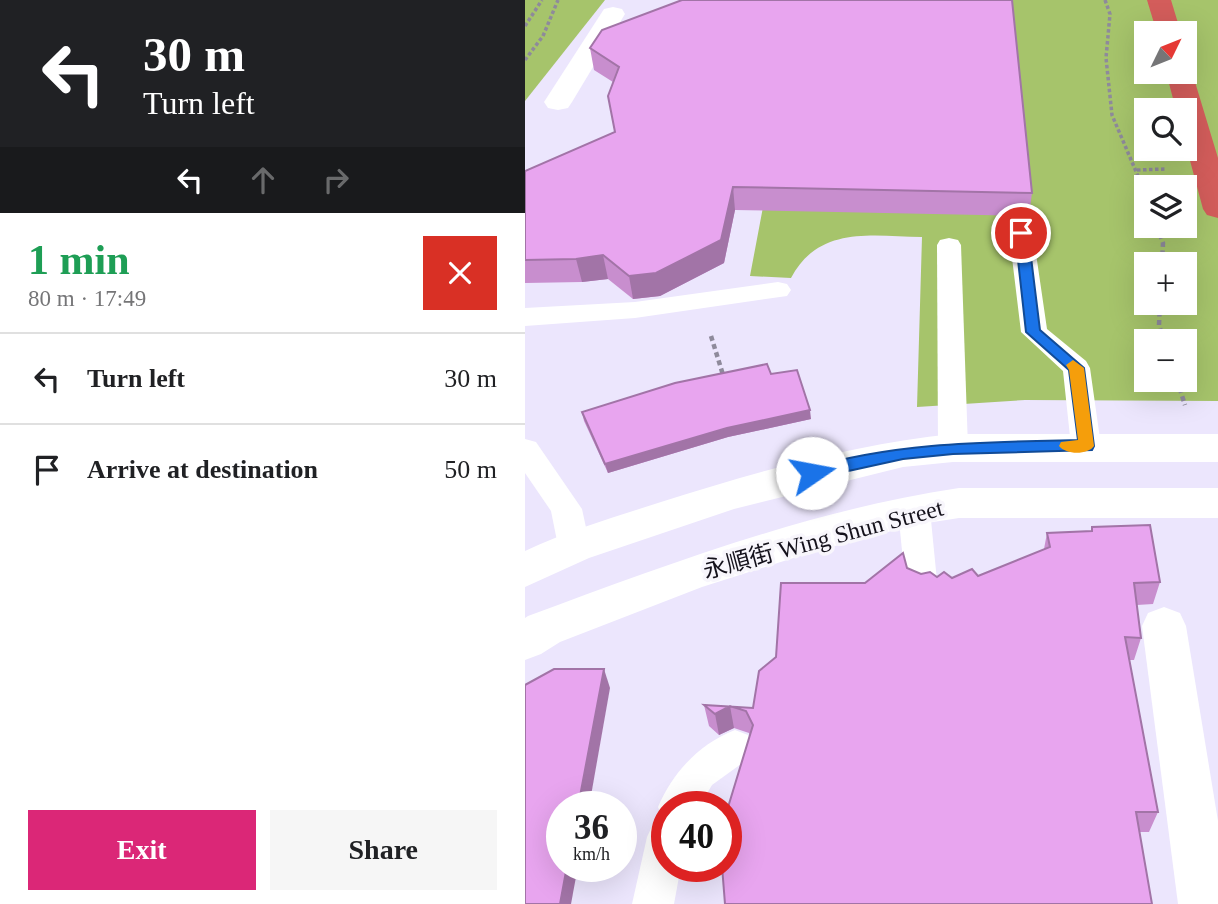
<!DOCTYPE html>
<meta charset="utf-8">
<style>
body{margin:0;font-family:"Times New Roman","Noto Sans TC",serif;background:#f6f6f6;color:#202124;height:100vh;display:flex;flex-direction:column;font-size:26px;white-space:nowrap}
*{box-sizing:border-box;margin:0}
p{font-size:23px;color:#757577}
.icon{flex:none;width:38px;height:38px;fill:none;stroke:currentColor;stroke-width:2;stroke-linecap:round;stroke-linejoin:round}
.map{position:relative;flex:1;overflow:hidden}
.sheet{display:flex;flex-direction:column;background:#fff;width:525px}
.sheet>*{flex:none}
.banner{background:#202124;color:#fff;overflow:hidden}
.needle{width:46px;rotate:47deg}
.fabs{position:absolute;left:609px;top:21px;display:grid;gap:14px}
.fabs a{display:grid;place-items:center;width:63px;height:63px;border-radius:0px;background:#fff;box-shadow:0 7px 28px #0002;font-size:35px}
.speed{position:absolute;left:21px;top:791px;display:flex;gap:14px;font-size:35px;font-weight:700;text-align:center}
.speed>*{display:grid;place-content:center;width:91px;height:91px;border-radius:50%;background:#fff;box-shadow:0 7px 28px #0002;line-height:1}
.speed small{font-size:18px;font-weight:400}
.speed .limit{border:10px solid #d22;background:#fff;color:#111}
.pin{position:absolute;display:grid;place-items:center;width:60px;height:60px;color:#fff;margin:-30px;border:4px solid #fff;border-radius:50%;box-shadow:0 2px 7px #0007}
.me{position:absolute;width:77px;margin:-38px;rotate:78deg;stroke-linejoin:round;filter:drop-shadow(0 0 5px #0008)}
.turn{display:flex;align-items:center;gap:24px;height:147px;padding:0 28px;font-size:32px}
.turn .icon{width:91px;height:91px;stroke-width:2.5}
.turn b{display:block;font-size:49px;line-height:60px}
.lanes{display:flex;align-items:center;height:66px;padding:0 28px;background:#0003;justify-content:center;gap:35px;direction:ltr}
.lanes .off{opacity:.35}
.round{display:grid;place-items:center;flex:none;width:74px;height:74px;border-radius:0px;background:#f6f6f6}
.headline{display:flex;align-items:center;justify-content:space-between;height:119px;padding:0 28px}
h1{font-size:42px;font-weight:600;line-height:52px;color:#1e9e55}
.cta{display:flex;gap:14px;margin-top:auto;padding:14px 28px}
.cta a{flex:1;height:80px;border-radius:0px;background:#db2777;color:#fff;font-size:28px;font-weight:600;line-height:80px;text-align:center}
.cta a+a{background:#f6f6f6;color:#202124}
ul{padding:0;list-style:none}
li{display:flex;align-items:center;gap:21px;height:91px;padding:0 28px;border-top:2px solid #e0e0e0}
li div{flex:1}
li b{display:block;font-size:26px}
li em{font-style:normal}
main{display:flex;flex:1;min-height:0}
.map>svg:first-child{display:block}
.green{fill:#a6c46b;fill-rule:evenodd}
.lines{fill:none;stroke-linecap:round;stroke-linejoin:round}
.path-far1{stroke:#8e8a9b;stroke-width:3.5;stroke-dasharray:3.5 2.5;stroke-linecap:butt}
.path{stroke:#8e8a9b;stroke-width:4.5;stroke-dasharray:5 3.5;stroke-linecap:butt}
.service{fill:#fff;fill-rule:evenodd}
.pedestrian{fill:#fff;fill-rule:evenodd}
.tertiary{fill:#fff;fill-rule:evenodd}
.motorway{fill:#d35d5b;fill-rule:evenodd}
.wall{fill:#c88ece}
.shaded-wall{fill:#a274a7}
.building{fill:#e8a5ef;stroke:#a274a7;stroke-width:2}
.route{fill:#1a73e8;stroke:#114b97;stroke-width:2}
.slow{fill:#f59e0b}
.labels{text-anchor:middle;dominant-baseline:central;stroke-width:7;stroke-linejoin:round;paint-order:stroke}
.street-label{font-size:24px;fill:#14111b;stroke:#f8f6fc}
</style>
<main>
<section class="sheet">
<div class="banner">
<div class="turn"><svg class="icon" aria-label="left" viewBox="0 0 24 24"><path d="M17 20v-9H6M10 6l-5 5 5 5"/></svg><div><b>30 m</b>Turn left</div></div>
<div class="lanes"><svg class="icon" aria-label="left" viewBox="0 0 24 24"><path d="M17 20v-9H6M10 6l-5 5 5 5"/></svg><svg class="icon off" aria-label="ahead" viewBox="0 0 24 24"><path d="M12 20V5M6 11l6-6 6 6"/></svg><svg class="icon off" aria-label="right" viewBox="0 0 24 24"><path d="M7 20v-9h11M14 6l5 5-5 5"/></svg></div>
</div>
<div class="headline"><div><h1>1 min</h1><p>80 m · 17:49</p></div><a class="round" style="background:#d93025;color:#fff"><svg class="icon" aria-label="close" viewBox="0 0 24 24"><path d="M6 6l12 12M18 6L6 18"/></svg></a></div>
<ul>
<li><svg class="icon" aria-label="left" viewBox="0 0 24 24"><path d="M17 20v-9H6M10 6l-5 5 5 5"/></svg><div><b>Turn left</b></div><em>30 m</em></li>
<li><svg class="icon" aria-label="arrive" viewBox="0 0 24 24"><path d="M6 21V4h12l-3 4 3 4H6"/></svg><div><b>Arrive at destination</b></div><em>50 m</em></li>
</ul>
<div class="cta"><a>Exit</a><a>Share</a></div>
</section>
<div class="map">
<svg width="693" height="904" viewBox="0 0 693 904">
<rect width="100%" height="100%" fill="#ece6fd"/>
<g class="green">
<path d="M0 0H80L0 101Z"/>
<path d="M277 0H693V401L500 400 392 407 397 237C347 236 294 225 266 278L225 276ZM621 33H660V72H621ZM621 110H660V149H621ZM621 187H660V226H621ZM621 264H660V303H621ZM621 341H660V380H621Z"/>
</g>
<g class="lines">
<g class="path-far1">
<path d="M580 0 585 14 581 58 587 115 621 195"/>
<path d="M0 26 17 0"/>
<path d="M0 60 18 36 33 0"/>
<path d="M612 170 640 169"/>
</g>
<g class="path">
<path d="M632 226 638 243 637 264"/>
<path d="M635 303 634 325 639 341"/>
<path d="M186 336 199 378"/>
<path d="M652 380 660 405"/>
</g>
<g class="service">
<path d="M496 226 505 228 508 233 522 329 561 361 565 368 576 446 571 454 561 457 551 454 546 446 538 371 496 332 484 233 487 228Z"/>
<path d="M424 238 433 240 436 245 443 448 438 456 428 459 418 456 413 448 412 245 415 240Z"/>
<path d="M253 282 262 284 266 290 262 296 110 318 0 326V308L110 302Z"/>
<path d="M0 439 11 442 57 509 65 546 60 555 49 559 38 555 33 546 26 511 0 473Z"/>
<path d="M389 498 400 502 405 510 412 581 408 590 396 594 384 590 380 581 373 510 378 502Z"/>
<path d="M210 730 223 735 229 747 223 759 187 785 174 807H142V866H156L149 904H107L122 837 128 824 138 819 133 807C148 772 174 744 210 730Z"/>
</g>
<g class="pedestrian">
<path d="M88 7 97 9 100 14 47 102 43 108 33 110 23 108 19 102 79 9Z"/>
<path d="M639 607 655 613 661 626 693 821V904H653L617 626 623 613Z"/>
</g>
<g class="tertiary">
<path d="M428 434H693V462H428L378 467 209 509 64 558 0 587V551C44 530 90 517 136 502 231 472 329 444 428 434Z"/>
<path d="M434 488H693V518H434L389 525 287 552 177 587 35 642 16 654 0 660V618L3 616C144 564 286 510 434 488Z"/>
</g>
<g class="motorway">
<path d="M622 0H646L656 33H632Z"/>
<path d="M660 66 667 72 693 158V218L682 215 678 209 660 142V110H651L641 72H660Z"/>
</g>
</g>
<g class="wall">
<path d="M65 48 507 193 504 216 210 210 199 263 135 296 108 299 83 279 57 282 0 283V171L90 132 88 82 69 70Z"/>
<path d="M246 374 286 419 203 437 83 473 59 421 57 412Z"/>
<path d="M567 527 635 582 628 604 612 605 616 638 609 660H604L633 812 624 832H615L225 735 224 733 209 728 194 735 184 726 179 705 228 708 340 583 382 568 396 574 412 577 427 578 453 576 519 549 522 533 566 531Z"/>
</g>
<g class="shaded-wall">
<path d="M208 187 210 210 199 263 135 296 108 299 104 276Z"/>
<path d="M78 255 83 279 57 282 51 259Z"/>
<path d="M285 410 286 419 203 437 83 473 80 464 202 428Z"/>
<path d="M79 669 85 688 64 807H53Z"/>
<path d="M205 706 209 728 194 735 190 714Z"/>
<path d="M42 866H53L46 904H35Z"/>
</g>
<g class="building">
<path d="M157 0H487L507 193 208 187 196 240 131 273 104 276 78 255 51 259 0 260V171L90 132 83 96 94 67 65 48 77 30Z"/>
<path d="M242 364 246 374 272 370 285 410 202 428 80 464 57 412 150 383Z"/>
<path d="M625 525 635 582 609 583 616 638 600 637 633 812H611L627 904H200L197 866H201V820L204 804 228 725 221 711 205 706 190 714 179 705 228 708 234 671 251 657 256 583H340L378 553 382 568 396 574 405 572 412 577 419 572 427 578 447 569 453 576 525 547 522 533 567 531V527Z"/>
<path d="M29 669H79L53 807H37V866H42L35 904H0V685Z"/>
</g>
<path class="route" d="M496 229 503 233 515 330 559 368 569 446 567 450 428 454 378 459 287 479 281 478 279 473 281 469C370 442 461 442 553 440L544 370 501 332 490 233Z"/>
<path class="slow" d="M548 360 559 368 569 446C563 455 541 455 534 446L536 442 553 440 544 370 541 365Z"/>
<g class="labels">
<g class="street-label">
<text transform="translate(298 539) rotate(-15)">永順街 Wing Shun Street</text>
</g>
</g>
</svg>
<div class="fabs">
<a><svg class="needle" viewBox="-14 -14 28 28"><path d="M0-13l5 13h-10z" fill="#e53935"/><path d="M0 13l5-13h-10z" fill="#757577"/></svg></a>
<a><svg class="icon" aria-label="search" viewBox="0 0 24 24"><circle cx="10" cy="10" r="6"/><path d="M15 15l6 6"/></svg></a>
<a><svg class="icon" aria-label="layers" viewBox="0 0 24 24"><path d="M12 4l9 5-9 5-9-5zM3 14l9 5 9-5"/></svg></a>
<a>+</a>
<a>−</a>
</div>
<div class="speed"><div>36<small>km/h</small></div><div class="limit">40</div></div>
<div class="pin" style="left:496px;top:233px;background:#d93025"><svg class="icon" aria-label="arrive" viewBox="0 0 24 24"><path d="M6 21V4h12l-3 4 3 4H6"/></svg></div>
<svg class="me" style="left:287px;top:473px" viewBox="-20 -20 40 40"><circle r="19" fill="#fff"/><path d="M0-13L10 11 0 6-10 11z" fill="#1a73e8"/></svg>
</div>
</main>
